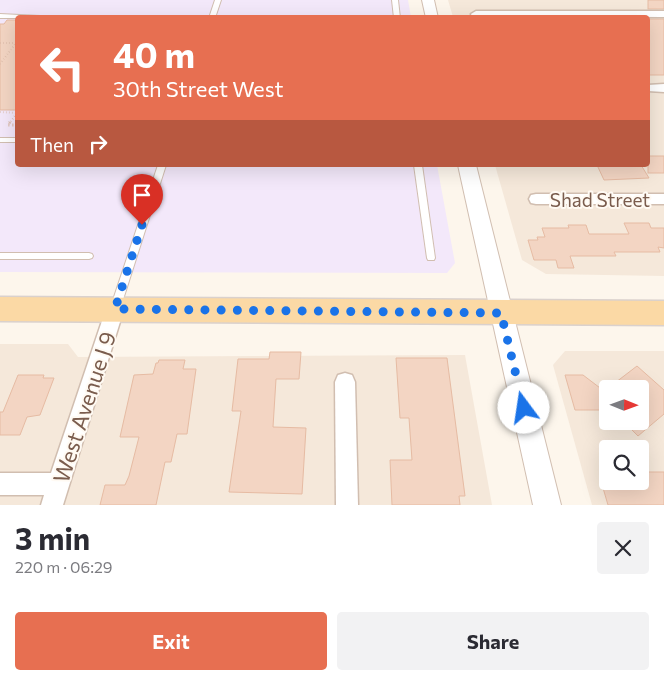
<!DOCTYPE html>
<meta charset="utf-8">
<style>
body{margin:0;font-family:Commissioner,sans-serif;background:#f2f2f3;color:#2b2b33;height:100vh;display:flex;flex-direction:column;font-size:19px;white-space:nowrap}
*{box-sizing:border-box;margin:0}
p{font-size:16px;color:#7c7c81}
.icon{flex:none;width:28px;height:28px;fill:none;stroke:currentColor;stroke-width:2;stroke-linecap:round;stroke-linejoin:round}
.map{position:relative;height:505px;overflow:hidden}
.panel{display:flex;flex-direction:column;background:#fff;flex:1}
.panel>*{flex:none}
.banner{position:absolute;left:15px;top:15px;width:635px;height:152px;border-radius:5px;box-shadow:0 5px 20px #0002;background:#e76f51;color:#fff;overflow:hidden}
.needle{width:32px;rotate:91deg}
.controls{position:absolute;left:599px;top:380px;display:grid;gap:10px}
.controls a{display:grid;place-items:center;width:50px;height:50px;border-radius:5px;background:#fff;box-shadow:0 5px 20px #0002;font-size:25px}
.pin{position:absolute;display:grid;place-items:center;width:42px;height:42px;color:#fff;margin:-51px -21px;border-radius:50% 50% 50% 0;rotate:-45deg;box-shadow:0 0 5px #0007}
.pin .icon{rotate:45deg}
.me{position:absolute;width:55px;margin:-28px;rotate:346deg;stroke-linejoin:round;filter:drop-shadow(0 0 4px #0008)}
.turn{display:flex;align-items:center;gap:18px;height:105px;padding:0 15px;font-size:22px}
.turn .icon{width:65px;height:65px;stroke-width:2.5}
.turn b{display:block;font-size:35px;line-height:42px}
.then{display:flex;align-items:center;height:48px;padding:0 15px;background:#0003;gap:10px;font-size:19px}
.round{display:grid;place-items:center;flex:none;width:52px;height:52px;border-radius:5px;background:#f2f2f3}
.summary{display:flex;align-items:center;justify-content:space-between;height:85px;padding:0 15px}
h1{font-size:30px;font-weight:700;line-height:38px}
.action{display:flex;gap:10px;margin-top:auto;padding:10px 15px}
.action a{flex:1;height:58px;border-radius:5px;background:#e76f51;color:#fff;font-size:20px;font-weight:700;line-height:58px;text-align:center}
.action a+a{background:#f2f2f3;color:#2b2b33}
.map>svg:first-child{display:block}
.residential{fill:#f5e8da;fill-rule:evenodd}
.education{fill:#f3e8fa}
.building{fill:#f3d5c3;stroke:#e6bba3}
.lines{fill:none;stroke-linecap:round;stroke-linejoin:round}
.service-casing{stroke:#d1beb0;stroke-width:2}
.minor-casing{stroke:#d1beb0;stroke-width:3}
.tertiary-casing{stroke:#d1beb0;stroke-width:2}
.primary-casing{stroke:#dad1cd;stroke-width:3}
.path-far1{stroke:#d9b8a5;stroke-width:2;stroke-dasharray:0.5 2.5;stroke-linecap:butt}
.path{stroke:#d9b8a5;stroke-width:3;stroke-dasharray:1 3;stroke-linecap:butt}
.service{fill:#fff;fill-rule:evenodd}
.minor{fill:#fff;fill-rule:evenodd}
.tertiary{fill:#fff;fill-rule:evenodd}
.primary{fill:#fbd9a5;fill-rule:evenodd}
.route{stroke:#1a73e8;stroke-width:9;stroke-dasharray:0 16.2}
.labels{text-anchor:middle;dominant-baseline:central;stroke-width:4;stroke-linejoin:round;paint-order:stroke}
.street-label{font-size:19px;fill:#7a5c4d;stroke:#fffaf3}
.near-street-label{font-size:22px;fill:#7a5c4d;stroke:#fffaf3}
</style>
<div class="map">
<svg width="664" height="505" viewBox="0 0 664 505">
<rect width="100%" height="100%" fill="#fdf6ec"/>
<g class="residential">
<path d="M448 0H664V276L546 274 522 260 495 165H648V18L453 17Z"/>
<path d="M0 344H68L78 357 465 355 492 505H0Z"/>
<path d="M565 351H664V505H592L553 365ZM608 389H640V421H608ZM608 449H640V481H608Z"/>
</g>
<path class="education" d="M0 0H408L411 17 18 18V165H437L455 263 447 273 0 272Z"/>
<g class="building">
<rect x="648" y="0" width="16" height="9"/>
<rect x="648" y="19" width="16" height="56"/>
<path d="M7 20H18V110H0V24H4Z"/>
<rect x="648" y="156" width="16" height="17"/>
<path d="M597 165H641L649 178 604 180Z"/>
<path d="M624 223H649L651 228H664V248L658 247 660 252H614L616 256H570L574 268H558L556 260H534L528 240H538L537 237H545L542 228H569L568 225H586L589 234H629Z"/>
<path d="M270 352H301L299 379H276L273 427 306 428 302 494 229 492 241 411H232L238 359H269Z"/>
<path d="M396 358H447L465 496H459L460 505H392L390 460H412L409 418H400Z"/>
<path d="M159 360H185L183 369H196L187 434H177L171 462H165L156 505H100L105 485H125L129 476 139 437H120L134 375 153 374 156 363H158Z"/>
<path d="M637 366 664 390V414L638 436 623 421H640V389H607Z"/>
<path d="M18 375H44L43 378H54L40 415 27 417 20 435H0V412H3Z"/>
<path d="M565 375H583L608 394V410H575Z"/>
<path d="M640 472H664V505H608L601 481H640Z"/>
</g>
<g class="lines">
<defs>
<g id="service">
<path d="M215 0H221L215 18H209Z"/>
<path d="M392 0H398L400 18H394Z"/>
<path d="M0 14 40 16 42 18H0Z"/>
<rect x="0" y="138" width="18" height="4"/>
<path d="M158 165H166L120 309 118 312 115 313 112 312 110 309Z"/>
<path d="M414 165H422L435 258 434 260H428L427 258Z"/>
<path d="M0 253H89L92 254 93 256 92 258 89 259H0Z"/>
</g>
<g id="minor">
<path d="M476 11H664V17L472 16 471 14Z"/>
<path d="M664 84V92L648 91V85Z"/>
<path d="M536 194H664V204H536L531 203 529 199 531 195Z"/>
<path d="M115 301 121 304 124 309 63 505H41L44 495H0V473H51L106 309 109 304Z"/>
<path d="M345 373 352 375 355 382 358 505H336L335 382 338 375Z"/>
</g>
<g id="tertiary">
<path d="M422 0H434L438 18H426Z"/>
<path d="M458 165H476L561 505H533Z"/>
</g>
<path id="primary" d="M0 297 664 301V325L0 321Z"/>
</defs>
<use href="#service" class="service-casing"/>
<use href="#minor" class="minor-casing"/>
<use href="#tertiary" class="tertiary-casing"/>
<use href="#primary" class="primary-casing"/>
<g class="path-far1">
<path d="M0 43H17"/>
<path d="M0 64 16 43"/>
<path d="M0 112 17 113 9 124"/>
</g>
<path class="path" d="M10 122 8 125H18"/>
<use href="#service" class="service"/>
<use href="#minor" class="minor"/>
<use href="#tertiary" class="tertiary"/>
<use href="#primary" class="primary"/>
</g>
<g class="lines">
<path class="route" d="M142 225 115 309 501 313 524 408"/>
</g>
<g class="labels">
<g class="street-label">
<text x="600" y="199">Shad Street</text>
</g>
<g class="near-street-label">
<text transform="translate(84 407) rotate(-72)">West Avenue J 9</text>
</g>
</g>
</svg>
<div class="controls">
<a><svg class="needle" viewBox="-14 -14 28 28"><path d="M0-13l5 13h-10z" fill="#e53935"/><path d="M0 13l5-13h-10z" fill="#7c7c81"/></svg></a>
<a><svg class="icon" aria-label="search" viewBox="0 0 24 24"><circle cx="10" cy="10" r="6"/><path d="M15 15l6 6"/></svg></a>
</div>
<div class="pin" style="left:142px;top:225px;background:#d93025"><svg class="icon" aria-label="arrive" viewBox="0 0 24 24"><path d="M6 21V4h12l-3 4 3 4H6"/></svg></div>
<svg class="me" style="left:524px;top:408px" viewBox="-20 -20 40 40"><circle r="19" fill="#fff"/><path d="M0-13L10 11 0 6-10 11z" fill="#1a73e8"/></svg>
<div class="banner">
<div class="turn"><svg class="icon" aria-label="left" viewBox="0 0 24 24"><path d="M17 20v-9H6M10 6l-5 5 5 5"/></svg><div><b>40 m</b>30th Street West</div></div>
<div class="then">Then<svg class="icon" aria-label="right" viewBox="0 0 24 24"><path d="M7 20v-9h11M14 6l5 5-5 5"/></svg></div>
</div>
</div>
<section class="panel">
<div class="summary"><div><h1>3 min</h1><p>220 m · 06:29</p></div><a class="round"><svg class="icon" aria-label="close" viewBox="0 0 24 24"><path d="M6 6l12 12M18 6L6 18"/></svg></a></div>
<div class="action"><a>Exit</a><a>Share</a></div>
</section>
